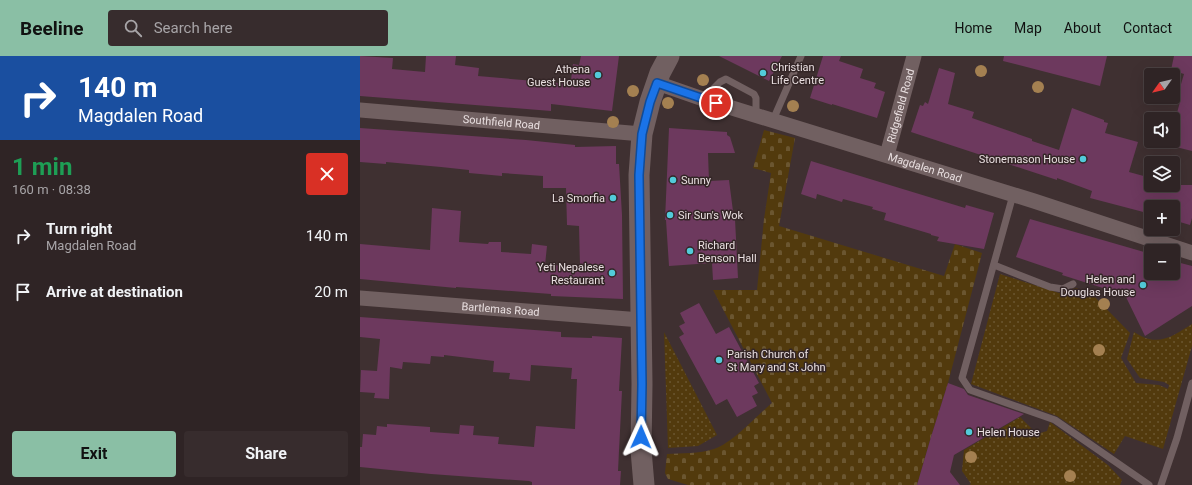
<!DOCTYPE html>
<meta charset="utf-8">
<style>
body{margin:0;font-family:Roboto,sans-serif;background:#372c2d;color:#f1f3f6;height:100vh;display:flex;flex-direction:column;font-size:15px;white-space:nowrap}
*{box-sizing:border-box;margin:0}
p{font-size:13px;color:#a7a4a7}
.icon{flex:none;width:22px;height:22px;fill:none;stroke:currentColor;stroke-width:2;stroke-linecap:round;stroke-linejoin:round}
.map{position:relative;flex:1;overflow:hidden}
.sheet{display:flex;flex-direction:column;background:#2f2425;width:360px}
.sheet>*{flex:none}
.top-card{background:#1a4fa0;color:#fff;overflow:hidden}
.needle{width:26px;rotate:236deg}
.buttons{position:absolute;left:784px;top:12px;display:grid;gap:8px}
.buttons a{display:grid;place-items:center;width:36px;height:36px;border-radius:4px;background:#2f2425;box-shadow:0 4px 16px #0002,0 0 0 1px #4a4142;font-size:20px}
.pin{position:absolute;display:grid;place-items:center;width:34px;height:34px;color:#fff;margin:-17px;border:2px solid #fff;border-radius:50%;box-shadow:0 1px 4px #0007}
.me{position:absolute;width:44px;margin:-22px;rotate:1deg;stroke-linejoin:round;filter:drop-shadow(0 0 3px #0008)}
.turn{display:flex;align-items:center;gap:14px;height:84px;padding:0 12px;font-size:18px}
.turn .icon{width:52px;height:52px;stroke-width:2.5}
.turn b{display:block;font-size:28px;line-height:34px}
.round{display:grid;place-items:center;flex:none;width:42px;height:42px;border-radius:4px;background:#372c2d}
.summary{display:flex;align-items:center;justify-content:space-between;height:68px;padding:0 12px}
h1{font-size:24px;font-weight:700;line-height:30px;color:#1e9e55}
.action{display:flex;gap:8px;margin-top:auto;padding:8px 12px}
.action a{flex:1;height:46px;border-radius:4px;background:#8abfa5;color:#111;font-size:16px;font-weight:700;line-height:46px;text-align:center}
.action a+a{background:#372c2d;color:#f1f3f6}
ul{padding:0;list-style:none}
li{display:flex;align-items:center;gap:12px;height:56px;padding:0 12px}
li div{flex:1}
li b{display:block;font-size:15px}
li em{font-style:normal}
header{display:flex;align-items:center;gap:24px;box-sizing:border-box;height:56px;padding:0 20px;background:#8abfa5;color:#111}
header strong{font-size:19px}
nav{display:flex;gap:22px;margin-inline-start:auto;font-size:14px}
.search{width:280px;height:36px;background:#372c2d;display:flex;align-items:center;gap:10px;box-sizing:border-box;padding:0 14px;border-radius:4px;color:#a7a4a7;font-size:15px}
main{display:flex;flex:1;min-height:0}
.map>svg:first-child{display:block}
.grass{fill:url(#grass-dots)}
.cemetery{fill:url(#cemetery-stones)}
.building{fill:#6d395e}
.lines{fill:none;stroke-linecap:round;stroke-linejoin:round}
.lane{stroke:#716061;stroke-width:7}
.street{stroke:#716061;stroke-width:15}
.secondary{stroke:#716061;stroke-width:21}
.tree{fill:#a48051}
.route-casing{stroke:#114b97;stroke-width:10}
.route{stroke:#1a73e8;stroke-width:7}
.poi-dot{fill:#52cbda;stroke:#342627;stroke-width:1.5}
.labels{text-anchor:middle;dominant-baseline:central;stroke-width:3;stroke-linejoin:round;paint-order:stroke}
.poi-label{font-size:11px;fill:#e9dfe0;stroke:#342627;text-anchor:start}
.street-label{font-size:11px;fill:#e9dfe0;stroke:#342627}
</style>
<header>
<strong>Beeline</strong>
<div class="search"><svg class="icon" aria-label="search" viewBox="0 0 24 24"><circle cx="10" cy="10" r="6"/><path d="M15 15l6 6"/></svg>Search here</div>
<nav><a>Home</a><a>Map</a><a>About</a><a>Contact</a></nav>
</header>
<main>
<section class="sheet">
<div class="top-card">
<div class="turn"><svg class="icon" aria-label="right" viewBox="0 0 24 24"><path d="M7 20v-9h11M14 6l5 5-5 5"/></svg><div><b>140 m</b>Magdalen Road</div></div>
</div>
<div class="summary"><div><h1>1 min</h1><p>160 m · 08:38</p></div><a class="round" style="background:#d93025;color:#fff"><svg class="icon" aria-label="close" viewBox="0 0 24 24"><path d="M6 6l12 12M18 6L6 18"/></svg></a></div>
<ul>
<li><svg class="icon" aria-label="right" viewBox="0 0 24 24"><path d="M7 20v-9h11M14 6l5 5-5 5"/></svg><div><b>Turn right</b><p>Magdalen Road</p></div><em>140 m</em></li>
<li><svg class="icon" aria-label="arrive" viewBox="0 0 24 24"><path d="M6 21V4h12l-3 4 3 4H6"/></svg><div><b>Arrive at destination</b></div><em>20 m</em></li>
</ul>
<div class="action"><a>Exit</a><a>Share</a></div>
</section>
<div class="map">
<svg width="832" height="429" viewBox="0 0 832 429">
<defs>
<pattern id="grass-dots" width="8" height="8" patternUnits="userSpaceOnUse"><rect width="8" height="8" fill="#523a0d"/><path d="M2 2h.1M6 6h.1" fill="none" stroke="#6b5630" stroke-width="1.8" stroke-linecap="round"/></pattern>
<pattern id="cemetery-stones" width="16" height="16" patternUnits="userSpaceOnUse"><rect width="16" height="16" fill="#523a0d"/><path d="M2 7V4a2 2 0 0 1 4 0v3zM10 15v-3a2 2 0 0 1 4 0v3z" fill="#6b5630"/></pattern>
</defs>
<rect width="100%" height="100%" fill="#3f3031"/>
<g class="grass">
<path d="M640 218 699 237 716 232 733 239 770 277 761 302 776 327 799 329 808 333 809 329 804 326 780 322 767 303 774 276C779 279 784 282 789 283 805 287 819 276 832 268V290L803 393 765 380 754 398 697 360 611 328Z"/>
<path d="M304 276 357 379 338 390 308 392Z"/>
<path d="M660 361 677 378 687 375 690 366 748 409 762 424 760 429H609L611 428 602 415 604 394Z"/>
</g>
<path class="cemetery" d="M404 74 435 82 419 170 584 220 595 188 622 197 588 327 570 384 557 429H328L308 423 305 417 307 398C322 397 339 398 354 393 374 386 395 361 412 347L353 234H397L404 163 411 117 393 112Z"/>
<g class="building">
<path d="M0 0 33 2 32 13 65 16 66 0H96L95 9 119 12 118 20 198 27 199 23 211 24 213 8 219 9 221 0H259L252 55 191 48V55L0 40Z"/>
<path d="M359 0H422L409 25Z"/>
<path d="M463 0H481L479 5 503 13 500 22 516 27 514 32 525 36 517 62 472 48V49L450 42Z"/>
<path d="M644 0H747L740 30 643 5Z"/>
<path d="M814 0H832V95L808 89 809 85H813V71L820 46 816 45 824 18 811 14Z"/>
<path d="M579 12 595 17 588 48 614 56 612 62 672 83V85L699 94 712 52 744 64V66L748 67 745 77 778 86 769 116 791 122V129H832V162L830 169 813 164V151H791V158L730 142 732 135 697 122V124L551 76 560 49 563 50 565 46 568 48Z"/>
<path d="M0 72 166 84 215 89V91L256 90V108H259L262 159 263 243 191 240V238L96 231V232L0 223V188L70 194 72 152 101 155 99 186 128 188 129 186H141V196L171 198 172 188 187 190 185 209 220 210 219 170 207 169 206 132H183V120L142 117V120L109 117V114L81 111 26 106V108L0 106Z"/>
<path d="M309 72 367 76V79L370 81 375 97H348L349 125 369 124 374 163H375L378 222 353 224 352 207 309 210 306 164H305Z"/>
<path d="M451 105 605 152 606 149 634 157 624 193 577 185 579 181 571 179V178L524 164 526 157 512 153 513 151 483 143 482 146 457 138 456 143 441 138Z"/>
<path d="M670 163 791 198V217H813V205L832 210V250L785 280 765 239 702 219 703 217 656 201Z"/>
<path d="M339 247 356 278 369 271 399 327 394 330 398 337 392 340 397 350 377 361 367 343 356 349 319 281 324 278 319 270 325 267 320 257Z"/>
<path d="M0 261 201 276V281L232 282V280L262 282 259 335H262L258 415H261L260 429H172V426L169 425 71 418 0 411V391H2L3 378 16 379 17 370 27 371V368L70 371V376L99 378 100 369 114 370 113 379 139 381 138 388 174 391 176 370 215 373 217 323H211L212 312 171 309 170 325 149 323 150 317 133 316 134 305 84 299V301L71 300 70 308 43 306 42 313 30 311 29 343 14 342 15 337 0 336 1 314 17 315 20 283 0 281Z"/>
<path d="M588 327 604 333 608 339 664 358 594 399 590 416 600 429H557L571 381Z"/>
</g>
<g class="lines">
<g class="lane">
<path d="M343 43 360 26 366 23 394 38 396 42V59"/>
<path d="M413 64 441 0"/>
<path d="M653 139 602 322 610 334 695 364 789 429"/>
<path d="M634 209 690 231 703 233 713 228"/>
<path d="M801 429 817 382 832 327"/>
</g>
<g class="street">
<path id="s1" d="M297 27 343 43 674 145 832 197"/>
<path id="s2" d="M0 54 282 78"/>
<path id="s3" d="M527 99 554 0"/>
<path id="s4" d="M0 242 281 264"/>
</g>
<path class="secondary" d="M284 429 281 394 282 328 279 119 282 78 290 46 300 17 309 0"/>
</g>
<g class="tree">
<circle cx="621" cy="15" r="6"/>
<circle cx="343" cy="24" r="6"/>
<circle cx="678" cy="31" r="6"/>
<circle cx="273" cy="35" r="6"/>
<circle cx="308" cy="47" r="6"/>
<circle cx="433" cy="50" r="6"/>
<circle cx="253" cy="66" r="6"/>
<circle cx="744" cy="248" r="6"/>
<circle cx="739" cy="294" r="6"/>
<circle cx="611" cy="401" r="6"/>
<circle cx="710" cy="420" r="6"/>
</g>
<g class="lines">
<defs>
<path id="route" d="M281 381 282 328 279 119 282 78 290 46 297 27 356 47"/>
</defs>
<use href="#route" class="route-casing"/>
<use href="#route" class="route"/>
</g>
<g class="poi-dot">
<circle cx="403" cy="17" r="4"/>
<circle cx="238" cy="19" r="4"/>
<circle cx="723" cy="103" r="4"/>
<circle cx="313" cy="124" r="4"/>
<circle cx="253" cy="142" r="4"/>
<circle cx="310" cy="159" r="4"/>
<circle cx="330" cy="195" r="4"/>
<circle cx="252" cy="217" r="4"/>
<circle cx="783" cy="229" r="4"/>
<circle cx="359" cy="304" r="4"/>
<circle cx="609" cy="376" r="4"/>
</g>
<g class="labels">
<g class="poi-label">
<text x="411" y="11">Christian<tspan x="411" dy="13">Life Centre</tspan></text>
<text x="230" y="13" text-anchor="end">Athena<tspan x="230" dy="13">Guest House</tspan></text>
<text x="715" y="103" text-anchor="end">Stonemason House</text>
<text x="321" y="124">Sunny</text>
<text x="245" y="142" text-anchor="end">La Smorfia</text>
<text x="318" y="159">Sir Sun's Wok</text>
<text x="338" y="189">Richard<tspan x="338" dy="13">Benson Hall</tspan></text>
<text x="244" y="211" text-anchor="end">Yeti Nepalese<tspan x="244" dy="13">Restaurant</tspan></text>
<text x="775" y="223" text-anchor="end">Helen and<tspan x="775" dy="13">Douglas House</tspan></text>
<text x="367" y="298">Parish Church of<tspan x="367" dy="13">St Mary and St John</tspan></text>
<text x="617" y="376">Helen House</text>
</g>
<g class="street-label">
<text stroke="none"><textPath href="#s3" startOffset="51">Ridgefield Road</textPath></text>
<text stroke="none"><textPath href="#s2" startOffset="142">Southfield Road</textPath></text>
<text stroke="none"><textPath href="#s1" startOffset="281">Magdalen Road</textPath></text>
<text stroke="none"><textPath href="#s4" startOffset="141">Bartlemas Road</textPath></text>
</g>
</g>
</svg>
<div class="buttons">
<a><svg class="needle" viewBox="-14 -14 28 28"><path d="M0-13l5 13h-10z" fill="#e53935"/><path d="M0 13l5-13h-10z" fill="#a7a4a7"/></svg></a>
<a><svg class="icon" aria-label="sound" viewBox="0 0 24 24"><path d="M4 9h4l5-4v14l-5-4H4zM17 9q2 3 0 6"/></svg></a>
<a><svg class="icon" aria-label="layers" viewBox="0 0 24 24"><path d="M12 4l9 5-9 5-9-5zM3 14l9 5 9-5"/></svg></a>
<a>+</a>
<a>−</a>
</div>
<div class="pin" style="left:356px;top:47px;background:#d93025"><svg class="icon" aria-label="arrive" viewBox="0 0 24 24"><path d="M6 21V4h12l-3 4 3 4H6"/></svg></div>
<svg class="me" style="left:281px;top:381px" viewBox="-20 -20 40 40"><path d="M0-17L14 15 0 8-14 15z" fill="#1a73e8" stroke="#fff" stroke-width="4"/></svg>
</div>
</main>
